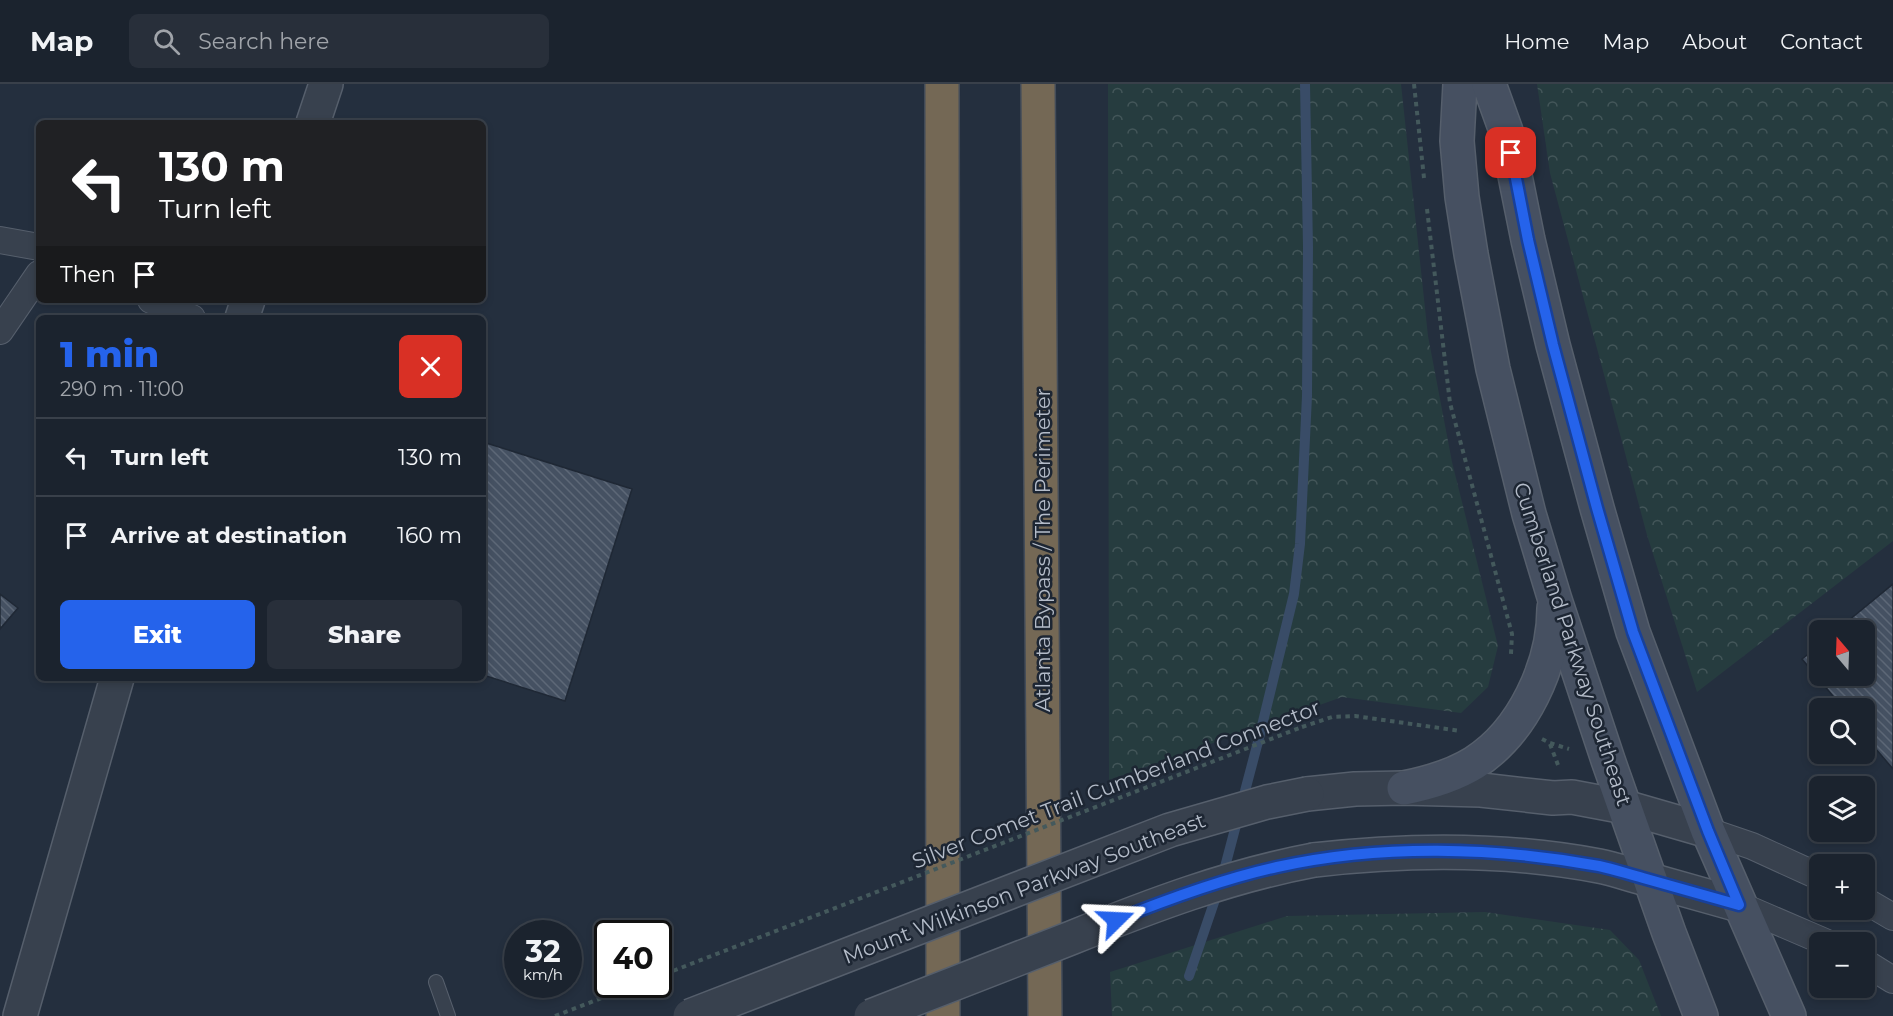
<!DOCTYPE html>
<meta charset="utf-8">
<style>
body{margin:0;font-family:Montserrat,sans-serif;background:#282f3a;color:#f1f3f6;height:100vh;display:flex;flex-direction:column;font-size:22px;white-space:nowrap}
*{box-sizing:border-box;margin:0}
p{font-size:20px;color:#a0a4aa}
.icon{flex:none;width:33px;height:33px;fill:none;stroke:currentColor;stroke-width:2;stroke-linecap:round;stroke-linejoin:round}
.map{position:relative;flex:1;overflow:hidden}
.panel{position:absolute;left:36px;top:231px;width:450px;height:366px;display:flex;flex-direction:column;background:#1b232e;border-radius:9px;box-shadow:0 3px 9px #0003,0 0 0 2px #39404a}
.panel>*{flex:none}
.banner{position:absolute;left:36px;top:36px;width:450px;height:183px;border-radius:9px;box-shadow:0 3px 9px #0003,0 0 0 2px #39404a;background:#202124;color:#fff;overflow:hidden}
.needle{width:39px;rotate:341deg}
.buttons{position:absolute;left:1809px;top:536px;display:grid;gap:12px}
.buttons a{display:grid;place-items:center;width:66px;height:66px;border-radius:9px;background:#1b232e;box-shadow:0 3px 9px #0003,0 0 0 2px #39404a;font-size:30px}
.speed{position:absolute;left:504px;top:836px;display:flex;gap:12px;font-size:30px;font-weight:700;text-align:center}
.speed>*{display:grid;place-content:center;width:78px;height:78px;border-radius:50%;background:#1b232e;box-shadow:0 3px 9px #0003,0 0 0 2px #39404a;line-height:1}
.speed small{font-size:15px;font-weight:400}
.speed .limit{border:3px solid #111;border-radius:9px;background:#fff;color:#111}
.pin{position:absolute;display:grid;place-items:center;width:51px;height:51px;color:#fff;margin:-26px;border-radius:12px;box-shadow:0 3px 9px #0006}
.me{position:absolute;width:66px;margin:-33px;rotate:69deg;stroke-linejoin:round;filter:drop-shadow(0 0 4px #0008)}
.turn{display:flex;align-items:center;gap:21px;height:126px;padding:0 24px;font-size:27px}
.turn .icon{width:78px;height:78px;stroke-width:2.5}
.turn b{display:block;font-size:42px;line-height:51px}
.then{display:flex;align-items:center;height:57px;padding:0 24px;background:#0003;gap:12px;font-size:22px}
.round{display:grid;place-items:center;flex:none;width:63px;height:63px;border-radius:9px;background:#282f3a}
.head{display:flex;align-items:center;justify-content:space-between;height:102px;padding:0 24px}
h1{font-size:36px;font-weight:800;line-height:45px;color:#2563eb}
.button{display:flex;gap:12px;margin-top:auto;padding:12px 24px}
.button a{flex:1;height:69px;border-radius:9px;background:#2563eb;color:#fff;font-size:24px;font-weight:800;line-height:69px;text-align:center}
.button a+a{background:#282f3a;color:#f1f3f6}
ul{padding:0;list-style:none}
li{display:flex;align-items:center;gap:18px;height:78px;padding:0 24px;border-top:2px solid #39404a}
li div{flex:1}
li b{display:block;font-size:22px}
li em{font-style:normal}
header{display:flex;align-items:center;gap:36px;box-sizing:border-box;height:84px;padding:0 30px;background:#1b232e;border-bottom:2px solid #39404a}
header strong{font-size:28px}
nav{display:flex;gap:33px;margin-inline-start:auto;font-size:21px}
.search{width:420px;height:54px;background:#282f3a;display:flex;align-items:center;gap:15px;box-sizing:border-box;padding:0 21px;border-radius:9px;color:#a0a4aa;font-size:22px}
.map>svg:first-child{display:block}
.forest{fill:url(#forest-crowns)}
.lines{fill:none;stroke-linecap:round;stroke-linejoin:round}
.stream{stroke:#394c67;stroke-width:10}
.building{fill:url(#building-back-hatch);stroke:#1f2835;stroke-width:1.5}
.service-casing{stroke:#565f6c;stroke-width:16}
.minor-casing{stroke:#565f6c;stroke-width:28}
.tertiary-casing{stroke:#565f6c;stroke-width:36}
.secondary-casing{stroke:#565f6c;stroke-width:36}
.motorway-casing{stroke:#434c59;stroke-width:36}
.path{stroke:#44595c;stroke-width:4;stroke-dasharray:4.5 4.5;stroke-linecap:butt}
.service{stroke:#38414e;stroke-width:14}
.minor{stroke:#38414e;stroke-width:26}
.tertiary{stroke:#38414e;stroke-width:33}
.secondary{stroke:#465061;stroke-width:33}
.motorway{stroke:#746855;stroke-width:33}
.tertiary-bridge-casing{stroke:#565f6c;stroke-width:36;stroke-linecap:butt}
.path-bridge{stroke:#44595c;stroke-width:4;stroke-dasharray:4.5 4.5;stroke-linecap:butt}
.tertiary-bridge{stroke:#38414e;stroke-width:33}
.route-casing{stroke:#184099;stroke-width:15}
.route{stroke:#2563eb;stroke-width:10}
.labels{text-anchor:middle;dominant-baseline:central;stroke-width:5;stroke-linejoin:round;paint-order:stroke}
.street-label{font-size:21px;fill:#b4bcc9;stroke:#1d2633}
</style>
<header>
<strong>Map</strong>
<div class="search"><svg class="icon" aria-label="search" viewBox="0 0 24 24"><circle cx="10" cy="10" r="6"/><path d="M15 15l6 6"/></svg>Search here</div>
<nav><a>Home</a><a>Map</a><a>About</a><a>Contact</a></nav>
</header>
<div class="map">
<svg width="1893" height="932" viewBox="0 0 1893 932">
<defs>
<pattern id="forest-crowns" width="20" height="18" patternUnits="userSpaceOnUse" patternTransform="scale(1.5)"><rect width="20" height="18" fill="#263c3f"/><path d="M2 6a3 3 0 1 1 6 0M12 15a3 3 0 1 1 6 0" fill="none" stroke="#435659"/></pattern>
<pattern id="building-back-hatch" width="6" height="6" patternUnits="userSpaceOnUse" patternTransform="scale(1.5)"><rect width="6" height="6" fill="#455162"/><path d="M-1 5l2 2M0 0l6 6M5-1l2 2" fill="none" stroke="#5d6877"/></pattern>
</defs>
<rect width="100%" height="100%" fill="#242f3e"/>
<g class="forest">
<path d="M1108 0H1401L1428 252 1452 378 1498 562 1488 603 1461 629 1342 613 1109 696Z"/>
<path d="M1537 0H1893V457L1697 608 1647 451 1550 89Z"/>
<path d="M1485 828 1610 846 1639 876 1661 932H1112L1110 888 1287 832Z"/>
</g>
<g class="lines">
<path class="stream" d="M1189 892 1221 798 1259 654 1294 510 1300 460 1307 312 1308 163 1305 0"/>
</g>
<g class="building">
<path d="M483 358 632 405 565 617 483 591Z"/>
<path d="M1893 500V685L1864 651V624H1843L1802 575 1820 561V591H1864V546H1837Z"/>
<path d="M0 510 18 524 0 545Z"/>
</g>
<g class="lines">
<defs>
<path id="service" d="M436 898 448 932"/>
<g id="minor">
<path d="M0 156 39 163"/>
<path d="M151 216 192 234"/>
<path d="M0 247 39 190"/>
<path d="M1708 747 1752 762 1820 793"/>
<path d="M1864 816 1893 833"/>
<path d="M1739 821 1825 858"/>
<path d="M1864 878 1893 896"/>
</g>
<g id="tertiary">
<path d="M313 39 326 0"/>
<path d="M242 234 248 216"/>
<path d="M1307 710 1355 705 1404 704 1481 706 1553 714 1572 713 1625 723 1708 747"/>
<path d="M1314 776C1409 765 1504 764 1599 782 1614 785 1628 790 1643 794 1675 803 1707 812 1739 821"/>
<path d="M20 932 117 594"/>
</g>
<g id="secondary">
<path d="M1460 0 1457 57 1462 113 1471 170 1493 285 1529 430 1555 516 1608 676 1669 849 1701 932"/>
<path d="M1489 0 1506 47 1528 156 1553 261 1597 424 1633 548 1708 747 1789 932"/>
<path d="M1404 704C1429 699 1453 692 1474 679 1523 648 1554 581 1554 524"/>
</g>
<g id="motorway">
<path d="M942 0 943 932"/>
<path d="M1038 0 1045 932"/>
</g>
</defs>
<use href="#service" class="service-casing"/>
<use href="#minor" class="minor-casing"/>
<use href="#tertiary" class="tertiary-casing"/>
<use href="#secondary" class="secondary-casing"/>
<use href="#motorway" class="motorway-casing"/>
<g class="path">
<path d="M1414 0 1424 94"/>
<path d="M1427 125 1450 319 1512 550 1511 570"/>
<path d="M1302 643 1332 633 1355 632 1461 647"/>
<path d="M1542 655 1550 659 1569 665"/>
<path d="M1550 660 1558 681"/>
<path d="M658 892 665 890"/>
<path d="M555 932 638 900"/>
</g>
<use href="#service" class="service"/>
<use href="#minor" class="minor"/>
<use href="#tertiary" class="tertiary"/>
<use href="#secondary" class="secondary"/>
<use href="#motorway" class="motorway"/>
<defs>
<g id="tertiary-bridge">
<path d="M690 932 1170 746 1267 718 1307 710"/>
<path d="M871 932C937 906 1004 880 1071 854 1150 822 1229 792 1314 776"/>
</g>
</defs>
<use href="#tertiary-bridge" class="tertiary-bridge-casing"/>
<path class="path-bridge" d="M665 890 1302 643"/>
<use href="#tertiary-bridge" class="tertiary-bridge"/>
</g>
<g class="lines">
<defs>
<path id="route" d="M1116 836C1168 815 1222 795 1277 783 1381 760 1494 763 1599 782 1613 785 1628 790 1643 794 1675 803 1707 812 1739 821L1708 747 1633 548 1597 424 1553 261 1528 156 1511 69"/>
</defs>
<use href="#route" class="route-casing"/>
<use href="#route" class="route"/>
</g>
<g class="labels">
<g class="street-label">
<text transform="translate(1042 466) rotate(-90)">Atlanta Bypass / The Perimeter</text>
<text transform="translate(1573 560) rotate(72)">Cumberland Parkway Southeast</text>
<text transform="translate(1116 700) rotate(-21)">Silver Comet Trail Cumberland Connector</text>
<text transform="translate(1024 804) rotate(-21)">Mount Wilkinson Parkway Southeast</text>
</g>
</g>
</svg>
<div class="buttons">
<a><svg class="needle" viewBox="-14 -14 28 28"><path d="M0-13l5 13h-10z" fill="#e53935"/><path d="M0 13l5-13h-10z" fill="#a0a4aa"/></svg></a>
<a><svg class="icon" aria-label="search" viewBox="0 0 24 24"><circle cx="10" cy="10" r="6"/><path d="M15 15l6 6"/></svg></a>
<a><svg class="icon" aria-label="layers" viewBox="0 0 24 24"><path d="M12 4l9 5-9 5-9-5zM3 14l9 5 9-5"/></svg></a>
<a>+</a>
<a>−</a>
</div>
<div class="speed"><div>32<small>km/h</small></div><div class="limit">40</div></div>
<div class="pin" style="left:1511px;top:69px;background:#d93025"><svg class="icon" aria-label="arrive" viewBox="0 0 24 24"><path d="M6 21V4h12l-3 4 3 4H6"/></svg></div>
<svg class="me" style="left:1116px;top:836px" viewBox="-20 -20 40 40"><path d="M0-17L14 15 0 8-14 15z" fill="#2563eb" stroke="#fff" stroke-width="4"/></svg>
<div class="banner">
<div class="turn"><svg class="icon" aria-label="left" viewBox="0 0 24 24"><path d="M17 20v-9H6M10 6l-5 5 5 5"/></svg><div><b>130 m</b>Turn left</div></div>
<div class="then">Then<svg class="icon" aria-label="arrive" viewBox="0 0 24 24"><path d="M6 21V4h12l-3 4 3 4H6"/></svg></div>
</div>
<section class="panel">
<div class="head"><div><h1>1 min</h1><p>290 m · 11:00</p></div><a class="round" style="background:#d93025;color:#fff"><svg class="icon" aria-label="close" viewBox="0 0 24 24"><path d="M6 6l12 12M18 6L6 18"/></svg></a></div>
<ul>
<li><svg class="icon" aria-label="left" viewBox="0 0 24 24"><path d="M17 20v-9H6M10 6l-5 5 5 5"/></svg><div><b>Turn left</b></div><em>130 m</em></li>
<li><svg class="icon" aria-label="arrive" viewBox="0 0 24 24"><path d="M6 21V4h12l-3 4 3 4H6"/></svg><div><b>Arrive at destination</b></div><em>160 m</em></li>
</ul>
<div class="button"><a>Exit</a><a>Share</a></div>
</section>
</div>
